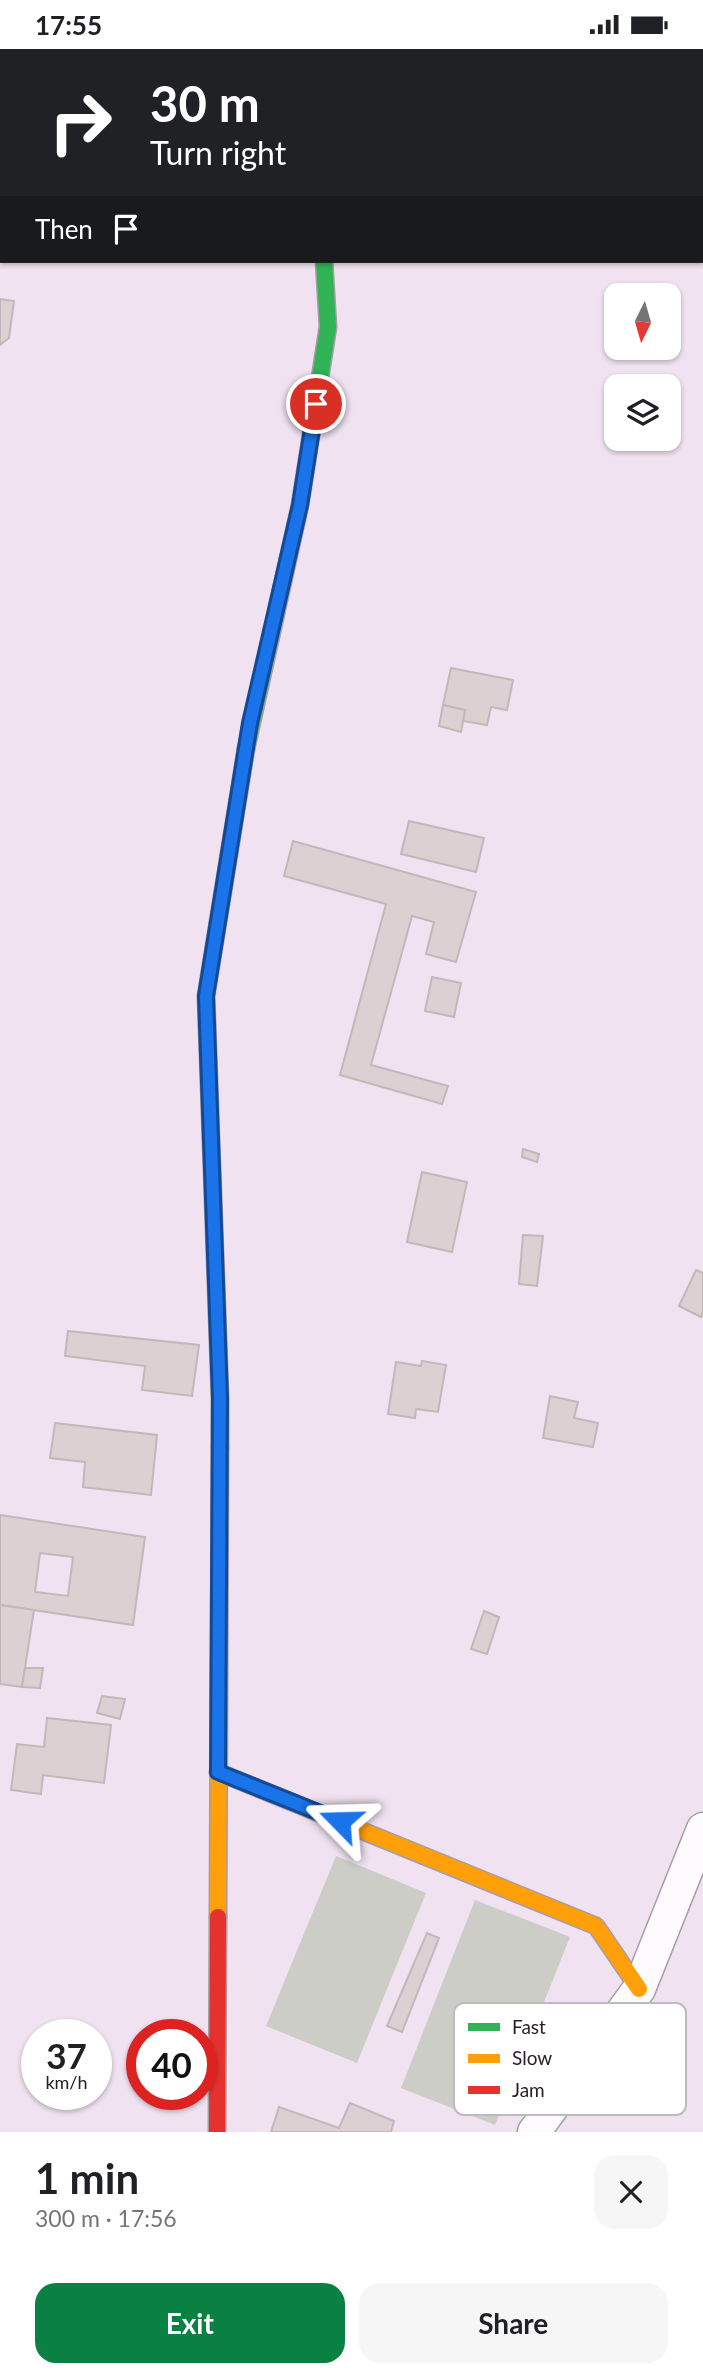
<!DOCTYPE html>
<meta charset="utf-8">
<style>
body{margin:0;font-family:Lato,sans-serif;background:#f6f6f6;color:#202124;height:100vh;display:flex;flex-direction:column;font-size:26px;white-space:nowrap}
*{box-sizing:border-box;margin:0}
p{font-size:23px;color:#757577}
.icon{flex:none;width:38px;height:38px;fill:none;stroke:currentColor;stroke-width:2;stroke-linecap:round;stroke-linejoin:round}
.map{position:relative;height:2083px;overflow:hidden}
.panel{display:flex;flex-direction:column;background:#fff;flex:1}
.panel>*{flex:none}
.banner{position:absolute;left:0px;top:0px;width:704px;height:214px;box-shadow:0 2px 5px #0004;background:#202124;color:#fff;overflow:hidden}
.needle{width:46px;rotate:185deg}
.buttons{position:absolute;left:604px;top:234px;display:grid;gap:14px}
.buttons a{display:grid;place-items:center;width:77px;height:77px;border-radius:14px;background:#fff;box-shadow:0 2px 5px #0004;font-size:35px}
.speed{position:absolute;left:21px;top:1970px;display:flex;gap:14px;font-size:35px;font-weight:700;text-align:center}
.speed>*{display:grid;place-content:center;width:91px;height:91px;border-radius:50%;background:#fff;box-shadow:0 2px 5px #0004;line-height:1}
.speed small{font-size:18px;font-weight:400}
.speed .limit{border:10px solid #d22;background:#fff;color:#111}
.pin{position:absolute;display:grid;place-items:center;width:60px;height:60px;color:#fff;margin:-30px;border:4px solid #fff;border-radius:50%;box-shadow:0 2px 7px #0007}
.me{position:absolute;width:77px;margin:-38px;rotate:292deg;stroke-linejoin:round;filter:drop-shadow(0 0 5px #0008)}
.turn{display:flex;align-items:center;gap:24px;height:147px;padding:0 35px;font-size:32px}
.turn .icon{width:91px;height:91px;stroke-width:2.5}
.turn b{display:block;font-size:49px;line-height:60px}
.then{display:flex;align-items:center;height:66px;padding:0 35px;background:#0003;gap:14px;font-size:26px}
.round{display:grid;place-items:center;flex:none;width:74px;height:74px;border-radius:21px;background:#f6f6f6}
.overview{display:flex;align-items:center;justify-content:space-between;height:119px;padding:0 35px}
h1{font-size:42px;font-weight:700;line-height:52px}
.primary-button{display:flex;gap:14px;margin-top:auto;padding:14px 35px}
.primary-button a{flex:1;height:80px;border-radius:21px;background:#0b8043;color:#fff;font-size:28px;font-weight:700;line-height:80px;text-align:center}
.primary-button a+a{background:#f6f6f6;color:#202124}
.status{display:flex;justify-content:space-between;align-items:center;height:49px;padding:0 35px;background:#fff;direction:ltr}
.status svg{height:19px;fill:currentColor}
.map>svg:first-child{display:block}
.green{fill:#cbcdc6}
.building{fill:#dcd0d3;stroke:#c3b7ba;stroke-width:2;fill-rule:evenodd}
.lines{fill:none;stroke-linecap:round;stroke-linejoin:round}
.street-casing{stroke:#a69ca7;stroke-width:35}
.fast-casing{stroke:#a69ca7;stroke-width:19}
.slow-casing{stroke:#a69ca7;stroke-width:19}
.jam-casing{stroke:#a69ca7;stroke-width:19}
.street{stroke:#fdfbfd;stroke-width:32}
.fast{stroke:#30b455;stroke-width:16}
.slow{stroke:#ff9f0a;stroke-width:16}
.jam{stroke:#e5322d;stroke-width:16}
.route-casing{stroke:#114b97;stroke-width:18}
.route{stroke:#1a73e8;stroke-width:12}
.key{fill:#fff;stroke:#bebbbe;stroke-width:2}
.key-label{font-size:19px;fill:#261d26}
</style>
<div class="status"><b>17:55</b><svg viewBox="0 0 49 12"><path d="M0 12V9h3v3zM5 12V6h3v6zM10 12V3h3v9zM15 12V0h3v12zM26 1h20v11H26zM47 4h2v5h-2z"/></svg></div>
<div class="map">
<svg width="703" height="2083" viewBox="0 0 703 2083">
<rect width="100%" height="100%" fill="#f0e2f1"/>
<g class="green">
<path d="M336 1807 426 1844 357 2014 266 1977Z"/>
<path d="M475 1851 570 1888 495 2076 401 2039Z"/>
</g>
<g class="building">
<path d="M0 250 14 252 9 289 0 296Z"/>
<path d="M451 619 513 631 507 661 491 658 487 676 463 672 465 661 443 656Z"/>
<path d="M443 656 465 661 461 683 439 677Z"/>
<path d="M409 772 484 789 476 823 401 805Z"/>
<path d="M293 792 476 843 456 913 426 905 434 873 412 867 371 1016 448 1037 442 1055 340 1026 386 855 284 827Z"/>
<path d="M432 928 461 934 454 968 425 962Z"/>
<path d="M523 1100 539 1105 537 1113 522 1108Z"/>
<path d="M422 1123 467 1133 452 1203 407 1193Z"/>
<path d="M523 1186 543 1187 537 1237 519 1235Z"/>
<path d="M696 1221 703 1224V1263L701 1268 679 1257Z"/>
<path d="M68 1282 199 1296 192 1347 142 1341 145 1317 65 1307Z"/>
<path d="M422 1312 446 1316 438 1363 416 1360 415 1369 388 1365 396 1313 421 1317Z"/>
<path d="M550 1347 578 1353 574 1369 598 1374 593 1398 543 1389Z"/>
<path d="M55 1374 157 1386 151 1446 83 1438 85 1413 50 1409Z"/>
<path d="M0 1466 145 1488 133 1576 0 1556ZM40 1504 73 1508 68 1547 35 1543Z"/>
<path d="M0 1556 34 1561 22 1638 0 1635Z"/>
<path d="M484 1562 499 1568 487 1605 471 1600Z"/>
<path d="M25 1619H43L40 1639 22 1638Z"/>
<path d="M102 1647 125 1650 120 1670 97 1664Z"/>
<path d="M47 1669 111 1676 104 1734 43 1726 41 1745 11 1741 17 1695 44 1698Z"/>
<path d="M427 1884 439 1889 402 1983 387 1977Z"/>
<path d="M350 2054 394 2072 391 2083H271L279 2058 339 2079Z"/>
</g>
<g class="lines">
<defs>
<path id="street" d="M534 2083 639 1940 703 1780"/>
<g id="fast">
<path d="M246 700 300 456 328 278 324 212"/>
<path d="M207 976 220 1349V1399"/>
</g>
<g id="slow">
<path d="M316 0V2"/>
<path d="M207 976 206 947 246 700"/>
<path d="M218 1723 596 1877 639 1940"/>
<path d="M218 1868 220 1399"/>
</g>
<path id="jam" d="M217 2083 218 1868"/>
</defs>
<use href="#street" class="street-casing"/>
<use href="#fast" class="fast-casing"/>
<use href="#slow" class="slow-casing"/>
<use href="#jam" class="jam-casing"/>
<use href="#street" class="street"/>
<use href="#fast" class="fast"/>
<use href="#slow" class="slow"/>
<use href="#jam" class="jam"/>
</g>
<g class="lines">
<defs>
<path id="route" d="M316 355 300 456 250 674 206 947 220 1349 218 1723 340 1772"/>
</defs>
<use href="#route" class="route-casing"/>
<use href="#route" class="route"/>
</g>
<rect x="454" y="1954" width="232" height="112" rx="10" class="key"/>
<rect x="468" y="1974" width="32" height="8" fill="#30b455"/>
<rect x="468" y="2005" width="32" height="9" fill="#ff9f0a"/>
<rect x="468" y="2037" width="32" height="8" fill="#e5322d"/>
<g class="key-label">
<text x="512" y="1985">Fast</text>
<text x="512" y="2016">Slow</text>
<text x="512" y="2048">Jam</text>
</g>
</svg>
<div class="buttons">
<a><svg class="needle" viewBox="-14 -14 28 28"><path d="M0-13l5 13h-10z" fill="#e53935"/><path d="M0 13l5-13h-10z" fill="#757577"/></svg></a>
<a><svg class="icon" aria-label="layers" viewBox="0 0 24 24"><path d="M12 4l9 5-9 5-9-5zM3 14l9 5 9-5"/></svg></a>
</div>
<div class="speed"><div>37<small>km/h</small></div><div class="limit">40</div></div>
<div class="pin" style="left:316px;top:355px;background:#d93025"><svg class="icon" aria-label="arrive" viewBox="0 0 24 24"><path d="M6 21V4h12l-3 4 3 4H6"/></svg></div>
<svg class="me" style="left:340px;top:1772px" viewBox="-20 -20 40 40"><path d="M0-17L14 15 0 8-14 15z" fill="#1a73e8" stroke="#fff" stroke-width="4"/></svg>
<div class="banner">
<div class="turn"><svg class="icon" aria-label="right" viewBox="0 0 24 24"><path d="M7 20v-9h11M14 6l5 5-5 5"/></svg><div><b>30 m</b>Turn right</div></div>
<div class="then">Then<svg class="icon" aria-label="arrive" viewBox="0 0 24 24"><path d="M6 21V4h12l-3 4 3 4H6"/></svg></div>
</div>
</div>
<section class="panel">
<div class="overview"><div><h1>1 min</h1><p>300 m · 17:56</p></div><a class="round"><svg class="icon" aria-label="close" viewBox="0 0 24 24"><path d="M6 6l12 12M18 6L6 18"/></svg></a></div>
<div class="primary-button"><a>Exit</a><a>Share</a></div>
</section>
